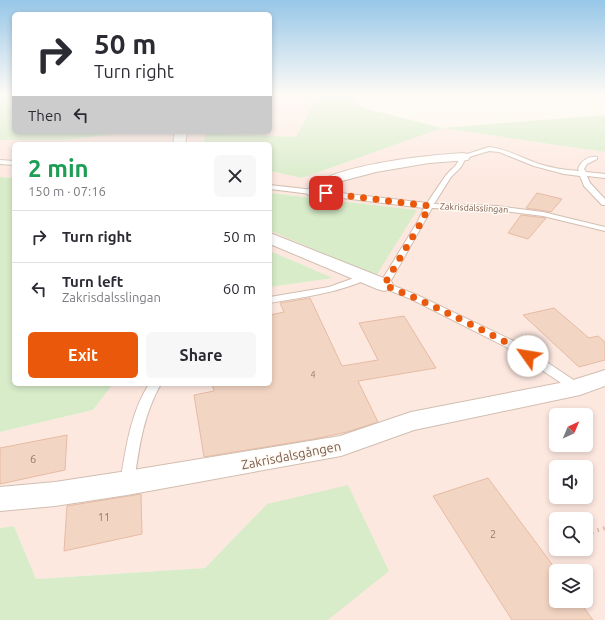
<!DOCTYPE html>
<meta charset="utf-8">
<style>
body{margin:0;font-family:Ubuntu,sans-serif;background:#f7f7f7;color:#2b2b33;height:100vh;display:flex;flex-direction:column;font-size:15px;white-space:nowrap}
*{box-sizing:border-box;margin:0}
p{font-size:13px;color:#7c7c81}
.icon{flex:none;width:22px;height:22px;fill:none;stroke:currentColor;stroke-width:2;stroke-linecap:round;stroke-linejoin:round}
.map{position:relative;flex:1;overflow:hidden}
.details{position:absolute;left:12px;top:142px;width:260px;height:244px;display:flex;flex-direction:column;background:#fff;border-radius:6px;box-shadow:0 2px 6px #0003}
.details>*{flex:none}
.banner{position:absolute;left:12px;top:12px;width:260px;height:122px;border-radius:6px;box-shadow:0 2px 6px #0003;background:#fff;color:#2b2b33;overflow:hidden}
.needle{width:26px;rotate:44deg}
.controls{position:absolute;left:549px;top:408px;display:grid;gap:8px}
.controls a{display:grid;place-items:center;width:44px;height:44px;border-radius:6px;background:#fff;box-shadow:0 2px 6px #0003;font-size:20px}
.pin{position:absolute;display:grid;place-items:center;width:34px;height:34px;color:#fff;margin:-17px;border-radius:8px;box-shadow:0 2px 6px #0006}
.me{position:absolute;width:44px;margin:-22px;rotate:302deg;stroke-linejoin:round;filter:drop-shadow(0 0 3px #0008)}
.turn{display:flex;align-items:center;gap:14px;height:84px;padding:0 16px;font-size:18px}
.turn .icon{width:52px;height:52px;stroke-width:2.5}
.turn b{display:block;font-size:28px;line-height:34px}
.then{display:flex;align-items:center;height:38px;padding:0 16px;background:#0003;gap:8px;font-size:15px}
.round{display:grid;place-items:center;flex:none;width:42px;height:42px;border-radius:6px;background:#f7f7f7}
.summary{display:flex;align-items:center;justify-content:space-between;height:68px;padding:0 16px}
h1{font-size:24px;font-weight:700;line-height:30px;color:#1e9e55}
.action{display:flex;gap:8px;margin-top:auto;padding:8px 16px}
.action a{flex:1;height:46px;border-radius:6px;background:#ea580c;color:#fff;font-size:16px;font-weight:700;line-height:46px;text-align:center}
.action a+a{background:#f7f7f7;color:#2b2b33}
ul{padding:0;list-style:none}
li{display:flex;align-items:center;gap:12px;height:52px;padding:0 16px;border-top:1px solid #e1e1e2}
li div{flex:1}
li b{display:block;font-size:15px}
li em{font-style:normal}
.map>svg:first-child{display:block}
.commercial{fill:#fde8e0;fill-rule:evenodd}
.green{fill:#d8ecc9}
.building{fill:#f3d5c3;stroke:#e6bba3}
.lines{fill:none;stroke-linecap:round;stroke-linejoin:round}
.service-casing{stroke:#d1beb0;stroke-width:2}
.minor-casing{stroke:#d1beb0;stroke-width:2}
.path{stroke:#d9b8a5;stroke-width:4;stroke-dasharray:1.5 4.5;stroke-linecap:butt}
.service{fill:#fff;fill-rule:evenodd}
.minor{fill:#fff;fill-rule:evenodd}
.route{stroke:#ea580c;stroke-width:7;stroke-dasharray:0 12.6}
.labels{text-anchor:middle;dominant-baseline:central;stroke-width:3;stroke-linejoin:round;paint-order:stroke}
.far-street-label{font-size:9px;fill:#7a5c4d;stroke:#fffaf3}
.number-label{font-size:9px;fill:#987a6a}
.near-number-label{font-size:11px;fill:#987a6a}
.near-street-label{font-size:13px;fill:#7a5c4d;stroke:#fffaf3}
</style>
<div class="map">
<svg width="605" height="620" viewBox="0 0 605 620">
<rect width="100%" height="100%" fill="#fdf6ec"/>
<g class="commercial">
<path d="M270 95H294L314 101 296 137 206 133 203 144H14V178L0 177V140H64L132 132H270Z"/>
<path d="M442 128 605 152V620H328L389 570 267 504 205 568 36 579 14 526 0 528V432L93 410 113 384H270V287L333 278 270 251V230L416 210 270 193V171L302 178ZM556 415H586V445H556ZM556 467H586V497H556ZM556 519H586V549H556ZM556 571H586V601H556Z"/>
</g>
<g class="green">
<path d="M0 95H14V132H132L64 140H0Z"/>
<path d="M294 95H353L360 107 442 128 605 115V152L442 128 302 178 270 171V144H203L206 133 296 137 314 102Z"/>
<path d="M0 177 14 178V384H113L93 410 0 432Z"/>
<path d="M270 193 417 210 376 276 271 231Z"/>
<path d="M270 251 333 278 270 287Z"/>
<path d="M348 485 389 571 328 620H0V528L14 526 36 579 205 568 267 504Z"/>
</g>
<g class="building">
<path d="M537 193 562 199 551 212 526 208Z"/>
<path d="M521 215 546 218 528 239 508 233Z"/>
<path d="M310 298 342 366 378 360 359 323 404 316 436 368 358 381 378 422 347 432 314 439 204 457 194 395 214 391 212 384H270V315L284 312 280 303Z"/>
<path d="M554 308 589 338 598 336 605 342V360L579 367 523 315Z"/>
<path d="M67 435 65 470 0 484V448Z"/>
<path d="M488 478 557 571 556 601H579L593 620H512L433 496Z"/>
<path d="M141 494 142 534 64 551 67 506Z"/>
</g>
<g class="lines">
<defs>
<g id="service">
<path d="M489 147C507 149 522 158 539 164 552 168 565 170 579 171L578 169C581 161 588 156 597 157V159L587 164 584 169 586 172 605 174V178L587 176 590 183 605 199V205H602L584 186 580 176 564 174 534 166 499 152 489 151 466 158 461 167 451 177 434 204 497 206 543 212 605 227V231L543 216 497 210 432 208 389 284 417 295 520 344 581 385 583 388 581 391 577 392 573 391 512 350 411 299 381 287 379 285 418 221 424 208 270 189V185L427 203 446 175 456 165 461 156Z"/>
<path d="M0 160 14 161V165L0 164Z"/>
<path d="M365 274 368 275 370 277 368 279C337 293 304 297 270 303V297L329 287Z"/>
<path d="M149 384H161C143 415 139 448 134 483L132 487 127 489 122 487 120 483C126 449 130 414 149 384Z"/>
</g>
<g id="minor">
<path d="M175 132H187L185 144H173Z"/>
<path d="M463 153 468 154 470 157 468 160 429 163 376 172 338 182 327 187 318 195 313 196 308 195 306 192C324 165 430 155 463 153Z"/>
<path d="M270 233 391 281 393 285 391 289 384 291 377 289 270 244Z"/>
<path d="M605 370V386L580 395 414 430 341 456 127 495 55 506 0 511V487L55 482 127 471 340 436 411 412 570 381Z"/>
</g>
</defs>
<use href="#service" class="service-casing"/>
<use href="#minor" class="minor-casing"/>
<path class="path" d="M586 534 605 528"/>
<use href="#service" class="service"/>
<use href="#minor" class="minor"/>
</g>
<linearGradient id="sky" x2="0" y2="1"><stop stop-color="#97c7e8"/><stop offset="0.52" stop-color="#fefbf6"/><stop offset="1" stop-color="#fefbf6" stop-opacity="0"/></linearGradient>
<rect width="605" height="182" fill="url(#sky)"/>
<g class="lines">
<path class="route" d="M326 193 429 206 422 221 384 285C417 298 448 313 480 329 496 337 513 345 528 356"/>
</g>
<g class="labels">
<g class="far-street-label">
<text transform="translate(474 208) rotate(3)">Zakrisdalsslingan</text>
</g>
<g class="number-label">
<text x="313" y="375">4</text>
</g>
<g class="near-number-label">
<text x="33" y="459">6</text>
<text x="104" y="517">11</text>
<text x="493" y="534">2</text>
</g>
<g class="near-street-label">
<text transform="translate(291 455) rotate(-11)">Zakrisdalsgången</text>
</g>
</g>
</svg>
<div class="controls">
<a><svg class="needle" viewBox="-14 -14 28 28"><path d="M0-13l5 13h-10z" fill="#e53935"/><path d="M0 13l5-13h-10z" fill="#7c7c81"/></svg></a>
<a><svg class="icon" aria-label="sound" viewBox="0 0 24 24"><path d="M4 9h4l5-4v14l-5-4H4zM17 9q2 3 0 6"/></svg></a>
<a><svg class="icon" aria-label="search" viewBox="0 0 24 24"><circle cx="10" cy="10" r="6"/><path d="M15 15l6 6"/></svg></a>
<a><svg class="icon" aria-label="layers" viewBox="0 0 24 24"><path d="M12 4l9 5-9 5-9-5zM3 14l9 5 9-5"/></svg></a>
</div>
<div class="pin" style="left:326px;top:193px;background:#d93025"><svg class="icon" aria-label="arrive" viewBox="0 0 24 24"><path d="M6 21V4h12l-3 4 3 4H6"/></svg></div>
<svg class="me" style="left:528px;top:356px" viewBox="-20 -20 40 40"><circle r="19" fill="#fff"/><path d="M0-13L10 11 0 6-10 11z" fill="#ea580c"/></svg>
<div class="banner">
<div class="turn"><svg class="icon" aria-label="right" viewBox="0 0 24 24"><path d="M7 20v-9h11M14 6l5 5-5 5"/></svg><div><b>50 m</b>Turn right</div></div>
<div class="then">Then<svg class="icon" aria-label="left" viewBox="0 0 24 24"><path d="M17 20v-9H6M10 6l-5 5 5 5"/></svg></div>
</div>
<section class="details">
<div class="summary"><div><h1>2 min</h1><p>150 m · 07:16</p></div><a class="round"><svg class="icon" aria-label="close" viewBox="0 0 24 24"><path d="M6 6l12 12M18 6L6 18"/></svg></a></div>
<ul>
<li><svg class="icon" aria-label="right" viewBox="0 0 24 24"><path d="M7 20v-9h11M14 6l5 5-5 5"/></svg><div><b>Turn right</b></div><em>50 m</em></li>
<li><svg class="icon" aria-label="left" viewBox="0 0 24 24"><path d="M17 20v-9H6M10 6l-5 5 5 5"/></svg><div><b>Turn left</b><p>Zakrisdalsslingan</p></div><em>60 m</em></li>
</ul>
<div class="action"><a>Exit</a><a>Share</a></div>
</section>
</div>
